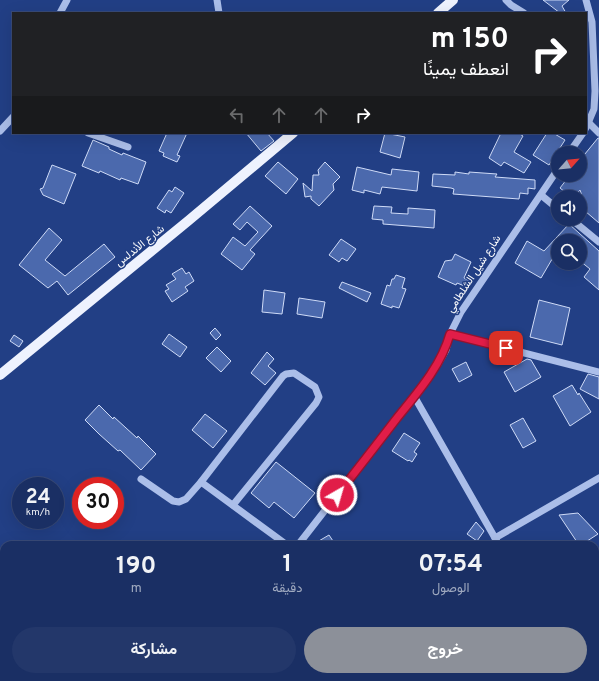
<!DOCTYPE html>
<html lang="ar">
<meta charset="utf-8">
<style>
body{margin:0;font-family:Overpass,Vazirmatn,sans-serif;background:#23376a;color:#f1f3f6;direction:rtl;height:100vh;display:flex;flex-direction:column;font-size:15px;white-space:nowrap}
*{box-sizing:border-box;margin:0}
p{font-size:13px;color:#9fa9bf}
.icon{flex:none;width:22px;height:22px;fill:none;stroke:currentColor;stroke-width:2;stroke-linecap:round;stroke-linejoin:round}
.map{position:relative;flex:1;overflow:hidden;direction:ltr}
.sheet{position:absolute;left:0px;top:541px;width:599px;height:140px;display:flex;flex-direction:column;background:#1a2f64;border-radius:12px 12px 0 0;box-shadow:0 4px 16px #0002,0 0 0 1px #384a78;direction:rtl}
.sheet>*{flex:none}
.hud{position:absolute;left:12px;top:12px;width:575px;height:122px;border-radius:0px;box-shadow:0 4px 16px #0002,0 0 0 1px #384a78;direction:rtl;background:#202124;color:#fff;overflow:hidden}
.needle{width:26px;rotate:63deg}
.tools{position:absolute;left:551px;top:146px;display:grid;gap:8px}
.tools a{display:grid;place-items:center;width:36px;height:36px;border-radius:50%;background:#1a2f64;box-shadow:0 4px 16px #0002,0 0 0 1px #384a78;font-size:20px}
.speed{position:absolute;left:12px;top:477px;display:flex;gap:8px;font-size:20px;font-weight:700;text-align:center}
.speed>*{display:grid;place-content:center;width:52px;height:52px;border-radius:50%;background:#1a2f64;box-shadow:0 4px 16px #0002,0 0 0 1px #384a78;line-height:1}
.speed small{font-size:10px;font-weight:400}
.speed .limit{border:6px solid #d22;background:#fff;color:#111}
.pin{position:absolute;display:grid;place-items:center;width:34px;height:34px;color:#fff;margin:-17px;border-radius:8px;box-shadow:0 2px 6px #0006}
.me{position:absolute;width:44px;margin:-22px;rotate:38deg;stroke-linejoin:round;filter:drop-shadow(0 0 3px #0008)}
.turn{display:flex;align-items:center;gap:14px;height:84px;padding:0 12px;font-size:18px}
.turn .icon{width:52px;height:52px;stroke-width:2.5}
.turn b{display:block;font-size:28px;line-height:34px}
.lanes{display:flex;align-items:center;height:38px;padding:0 12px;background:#0003;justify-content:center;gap:20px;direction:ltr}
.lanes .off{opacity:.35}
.eta{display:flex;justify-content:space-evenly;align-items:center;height:68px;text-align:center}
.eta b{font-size:24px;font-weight:700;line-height:28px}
.primary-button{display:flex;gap:8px;margin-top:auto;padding:8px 12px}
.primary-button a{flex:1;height:46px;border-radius:24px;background:#8c9099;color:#fff;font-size:16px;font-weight:700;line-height:46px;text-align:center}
.primary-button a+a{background:#23376a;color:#f1f3f6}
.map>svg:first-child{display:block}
.building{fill:#4b69ad;stroke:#cfdbf7}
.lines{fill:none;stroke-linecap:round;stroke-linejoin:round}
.minor{stroke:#abbee9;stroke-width:7}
.major{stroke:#eef2fe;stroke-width:10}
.route-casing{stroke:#92132f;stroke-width:10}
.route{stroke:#e11d48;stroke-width:7}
.labels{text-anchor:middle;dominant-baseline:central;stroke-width:3;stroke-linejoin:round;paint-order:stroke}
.street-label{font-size:11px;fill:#fff;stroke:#223f85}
</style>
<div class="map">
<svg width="599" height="681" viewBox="0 0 599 681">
<rect width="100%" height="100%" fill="#223f85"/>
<g class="building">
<path d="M543 0H569L562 6 566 13H560Z"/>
<path d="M167 133H187L177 155 180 156 177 162 163 156 164 153 159 151Z"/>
<path d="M246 133H267L274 141 261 151Z"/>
<path d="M385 133 405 137 400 158 380 152Z"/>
<path d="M501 133H518L523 136 514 152 531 162 524 173 504 162 501 166 489 158Z"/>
<path d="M547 133H553L565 140 549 165 533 155Z"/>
<path d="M598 138H599V223L585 211 586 207 580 190 574 197H571L560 188 570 175H580V160Z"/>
<path d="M93 140 109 147V149L122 155 123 153 146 162 138 184 121 178 120 180 100 171 99 173 82 166Z"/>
<path d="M278 162 298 179 286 194 265 176Z"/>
<path d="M325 162 340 177 333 184 334 190 319 206 311 199V196L305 197 303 183 312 191 313 175H319L318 170Z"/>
<path d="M52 165 76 174 64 204 43 195 40 189 43 188Z"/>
<path d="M357 167 391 175 392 169 419 172 417 191 382 187 380 194 364 190V193L352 190Z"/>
<path d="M455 172 469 174V172L497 174 495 177 535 180V189L528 188V194L520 193 519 199 453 194 454 189 451 188 432 186 433 174 455 175Z"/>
<path d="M175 187 184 193 171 213 166 210 165 213 157 208 169 190 172 192Z"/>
<path d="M250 206 272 226 250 250 255 254 242 270 221 254 233 237 245 246 258 232 247 222 240 230 233 224Z"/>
<path d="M374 206 392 207 391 213 408 214V208L435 210 434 228 383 224V220L372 219Z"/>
<path d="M569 224 599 251V290L584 277 590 269 580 261V241H558V249L541 278 515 263 527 241 544 251Z"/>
<path d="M49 228 62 240 45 260 65 276 104 244 115 257 68 295 57 281 48 288 19 265Z"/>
<path d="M341 239 356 249 347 261 342 258 339 262 329 255Z"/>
<path d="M455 254 471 262 464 278 470 281 467 287 457 283 456 285 438 277 445 261 452 260Z"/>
<path d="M182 268 186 274 189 272 194 281 185 287 188 291 172 302 165 291 169 289 166 285 176 279 172 274Z"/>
<path d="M396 275 405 278 402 288 406 289 399 308 392 306V308L381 304 387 285 390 286 392 279H394Z"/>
<path d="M342 282 371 293 367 302 339 288Z"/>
<path d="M264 290 285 293 282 314 262 312Z"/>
<path d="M299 298 325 302 322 318 297 314Z"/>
<path d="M539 300 570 308 562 345 530 337Z"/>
<path d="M215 328 221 335 216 340 210 333Z"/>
<path d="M169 334 187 347 180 357 162 344Z"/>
<path d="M14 335 23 341 19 347 10 341Z"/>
<path d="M217 347 231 361 221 372 206 358Z"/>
<path d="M267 352 274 359 268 366 276 373 265 385 251 373Z"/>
<path d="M527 359 531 360 541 377 515 392 504 372Z"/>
<path d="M466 362 472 375 459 382 452 369Z"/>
<path d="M588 374 599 377V399L580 389Z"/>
<path d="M572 385 578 395 579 393 591 412 570 426 553 396Z"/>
<path d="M99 405 113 419 114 417 137 438 138 436 156 454 141 470 120 450 118 451 99 434 85 420Z"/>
<path d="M205 414 227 431 213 448 192 430Z"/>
<path d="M523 418 536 441 523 448 510 425Z"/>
<path d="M404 433 420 443 414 452 417 454 412 462 409 460 408 461 392 451Z"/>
<path d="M276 462 315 493 294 518 274 502 269 508 251 493Z"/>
<path d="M578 513 598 534 581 545H579L559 515Z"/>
<path d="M476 522 484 531 477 541 467 534Z"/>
<path d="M329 535 333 541 326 545H312Z"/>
</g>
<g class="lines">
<g class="minor">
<path d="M217 0 219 13"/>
<path d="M506 0 511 5 524 13"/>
<path d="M60 13 67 0"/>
<path d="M589 123 599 133"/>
<path d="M586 128 594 109 595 91 592 22 586 0"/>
<path d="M0 131 13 117"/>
<path d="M88 133 128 147"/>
<path d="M569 153 583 133"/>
<path d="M541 195 558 209"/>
<path d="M571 219 599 242"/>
<path d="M450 334 599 372"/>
<path d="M414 396 499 545"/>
<path d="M141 479 173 501 179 502 186 499 201 482 283 376 286 374 294 373 315 387 319 397 316 403 233 505"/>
<path d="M201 482 287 545"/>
<path d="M495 538 599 478"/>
<path d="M298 545 414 396 438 364 446 350 450 334 461 312 558 169"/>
<path d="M0 662 4 659"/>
<path d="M291 677 293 681"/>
<path d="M356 677 359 681"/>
<path d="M574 677 576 681"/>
<path d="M195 681 198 677"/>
<path d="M426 681 430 677"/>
</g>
<g class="major">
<path d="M438 13 453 0"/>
<path d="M0 375 188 221 293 133"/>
</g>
</g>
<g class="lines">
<defs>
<path id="route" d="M337 495C357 470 377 444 397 418 418 392 441 366 450 334L506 348"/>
</defs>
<use href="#route" class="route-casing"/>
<use href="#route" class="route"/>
</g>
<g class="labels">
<g class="street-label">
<text transform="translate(140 246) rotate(-39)">شارع الأندلس</text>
<text transform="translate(474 274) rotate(-57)">شارع شيل الشلطامي</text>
</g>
</g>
</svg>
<div class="tools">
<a><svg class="needle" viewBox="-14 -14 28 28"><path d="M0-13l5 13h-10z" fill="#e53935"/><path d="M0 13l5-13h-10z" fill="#9fa9bf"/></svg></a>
<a><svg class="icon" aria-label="sound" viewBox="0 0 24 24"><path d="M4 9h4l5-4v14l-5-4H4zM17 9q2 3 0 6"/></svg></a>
<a><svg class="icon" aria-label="search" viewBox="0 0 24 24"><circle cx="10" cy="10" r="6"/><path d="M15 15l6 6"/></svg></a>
</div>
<div class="speed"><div>24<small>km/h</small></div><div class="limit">30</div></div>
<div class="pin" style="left:506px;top:348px;background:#d93025"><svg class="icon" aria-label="arrive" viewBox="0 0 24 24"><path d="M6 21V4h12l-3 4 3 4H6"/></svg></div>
<svg class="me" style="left:337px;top:495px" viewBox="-20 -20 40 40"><circle r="17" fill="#e11d48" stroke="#fff" stroke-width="3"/><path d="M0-11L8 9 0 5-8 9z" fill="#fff"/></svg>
<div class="hud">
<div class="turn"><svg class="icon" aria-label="right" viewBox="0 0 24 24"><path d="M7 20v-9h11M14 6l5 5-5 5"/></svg><div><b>150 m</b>انعطف يمينًا</div></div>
<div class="lanes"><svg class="icon off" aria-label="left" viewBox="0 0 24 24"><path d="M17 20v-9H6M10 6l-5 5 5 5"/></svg><svg class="icon off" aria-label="ahead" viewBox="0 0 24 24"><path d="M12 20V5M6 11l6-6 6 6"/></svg><svg class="icon off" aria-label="ahead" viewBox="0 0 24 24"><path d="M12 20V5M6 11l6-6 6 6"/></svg><svg class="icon" aria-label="right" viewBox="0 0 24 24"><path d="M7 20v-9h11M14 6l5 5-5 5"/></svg></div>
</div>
<section class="sheet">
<div class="eta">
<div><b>07:54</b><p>الوصول</p></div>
<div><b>1</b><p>دقيقة</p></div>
<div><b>190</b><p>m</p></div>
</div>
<div class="primary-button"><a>خروج</a><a>مشاركة</a></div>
</section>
</div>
